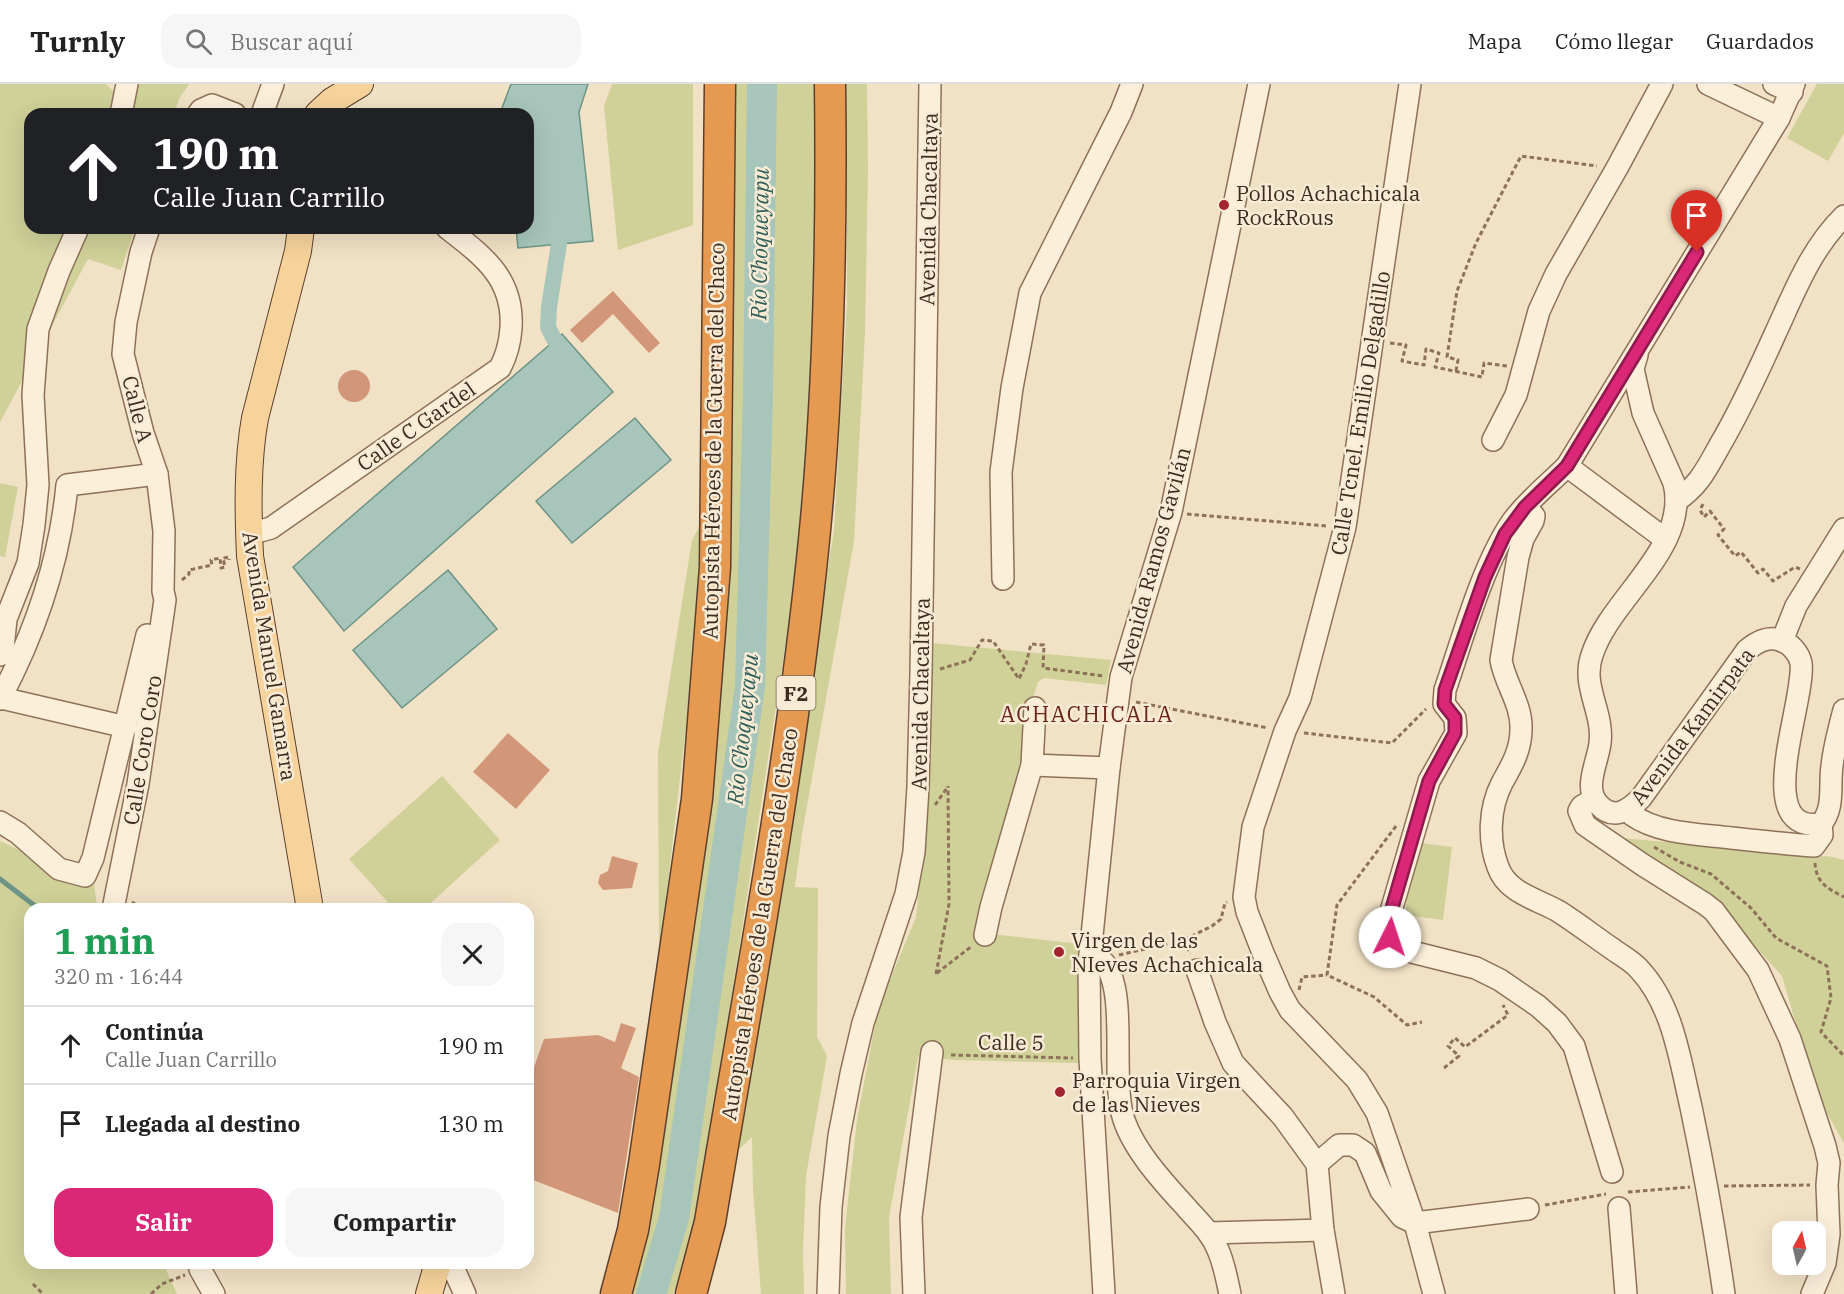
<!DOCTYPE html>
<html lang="es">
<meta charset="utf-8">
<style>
body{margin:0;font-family:"IBM Plex Serif",serif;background:#f6f6f6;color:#222;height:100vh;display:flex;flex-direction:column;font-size:22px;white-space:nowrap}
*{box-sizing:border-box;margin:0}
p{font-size:20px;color:#767676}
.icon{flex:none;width:33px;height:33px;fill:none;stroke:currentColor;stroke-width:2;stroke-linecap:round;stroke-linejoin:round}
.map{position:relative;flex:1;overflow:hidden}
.drawer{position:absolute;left:24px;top:819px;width:510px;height:366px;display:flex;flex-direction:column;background:#fff;border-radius:18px;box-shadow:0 6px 24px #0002}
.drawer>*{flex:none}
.hud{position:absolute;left:24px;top:24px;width:510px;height:126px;border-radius:18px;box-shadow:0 6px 24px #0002;background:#202124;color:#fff;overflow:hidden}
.needle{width:39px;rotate:8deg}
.fabs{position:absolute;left:1772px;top:1137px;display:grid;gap:12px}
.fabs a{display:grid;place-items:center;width:54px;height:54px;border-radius:12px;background:#fff;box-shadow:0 6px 24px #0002;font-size:30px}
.pin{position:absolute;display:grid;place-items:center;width:51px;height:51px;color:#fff;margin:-62px -26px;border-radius:50% 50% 50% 0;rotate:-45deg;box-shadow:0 0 6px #0007}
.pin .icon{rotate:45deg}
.me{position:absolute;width:66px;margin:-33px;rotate:4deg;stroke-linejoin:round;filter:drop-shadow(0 0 4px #0008)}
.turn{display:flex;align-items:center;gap:21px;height:126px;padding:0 30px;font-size:27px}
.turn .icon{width:78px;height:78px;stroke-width:2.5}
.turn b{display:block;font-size:42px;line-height:51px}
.round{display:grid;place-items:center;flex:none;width:63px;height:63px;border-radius:18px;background:#f6f6f6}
.headline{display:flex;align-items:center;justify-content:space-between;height:102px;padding:0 30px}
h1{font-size:36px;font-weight:700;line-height:45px;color:#1e9e55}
.cta{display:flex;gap:12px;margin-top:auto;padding:12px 30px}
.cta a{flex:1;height:69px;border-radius:18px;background:#db2777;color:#fff;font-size:24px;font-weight:700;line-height:69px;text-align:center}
.cta a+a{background:#f6f6f6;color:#222}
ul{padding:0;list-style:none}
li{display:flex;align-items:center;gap:18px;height:78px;padding:0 30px;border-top:2px solid #e0e0e0}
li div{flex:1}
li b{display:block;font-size:22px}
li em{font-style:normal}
header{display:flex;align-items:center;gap:36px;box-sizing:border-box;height:84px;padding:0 30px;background:#fff;border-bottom:2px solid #e0e0e0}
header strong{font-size:28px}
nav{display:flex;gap:33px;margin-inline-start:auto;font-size:21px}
.search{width:420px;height:54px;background:#f6f6f6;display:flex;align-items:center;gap:15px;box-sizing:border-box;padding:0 21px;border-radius:18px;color:#767676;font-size:22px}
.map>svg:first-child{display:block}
.green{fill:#cfd198}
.water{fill:#a7c5ba;stroke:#6d9487;stroke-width:1.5}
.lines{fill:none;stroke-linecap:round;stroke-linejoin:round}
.stream{stroke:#6d9487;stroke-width:5}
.canal{stroke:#a7c5ba;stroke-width:16}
.river{stroke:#a7c5ba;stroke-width:30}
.building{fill:#d29779}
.minor-casing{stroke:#8e7159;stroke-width:24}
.major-casing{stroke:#5c402e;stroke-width:28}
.highway-casing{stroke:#5c402e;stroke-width:33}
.path{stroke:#8e7159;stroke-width:3;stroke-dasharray:4.5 3;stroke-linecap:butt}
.minor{stroke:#fbefda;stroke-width:21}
.major{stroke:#f6d39b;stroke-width:26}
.highway{stroke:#e59951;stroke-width:30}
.route-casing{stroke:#8e194d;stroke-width:15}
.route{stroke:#db2777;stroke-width:10}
.poi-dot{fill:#a22530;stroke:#f8ebd6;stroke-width:2}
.labels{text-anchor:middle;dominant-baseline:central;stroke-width:5;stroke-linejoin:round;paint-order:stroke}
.shield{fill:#f8ebd6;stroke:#756555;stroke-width:1.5}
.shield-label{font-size:20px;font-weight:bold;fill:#3d2b1e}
.poi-label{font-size:21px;fill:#3d2b1e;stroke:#f8ebd6;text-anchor:start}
.street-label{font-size:21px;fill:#3d2b1e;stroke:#f8ebd6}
.water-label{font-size:22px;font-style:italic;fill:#2d5e57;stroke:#f8ebd6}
.neighbourhood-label{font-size:22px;letter-spacing:1.5px;fill:#6d251b;stroke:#f8ebd6}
</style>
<header>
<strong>Turnly</strong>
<div class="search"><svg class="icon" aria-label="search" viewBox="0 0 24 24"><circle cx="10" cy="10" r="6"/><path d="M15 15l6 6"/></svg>Buscar aquí</div>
<nav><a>Mapa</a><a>Cómo llegar</a><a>Guardados</a></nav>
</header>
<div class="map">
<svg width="1844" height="1210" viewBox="0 0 1844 1210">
<rect width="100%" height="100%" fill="#f1e1c5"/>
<g class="green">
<path d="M0 0H106L123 17 131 0H189L179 15 174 30H30V144H135L121 186 88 175 0 338Z"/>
<path d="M612 0H693V141L618 166 604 22Z"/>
<path d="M734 0H751L739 600 665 1115 639 1210H624L693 838Z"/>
<path d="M771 0H815L818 88 814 294 801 459 704 1093 688 1167 673 1210H659L682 1137 718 920 761 602 767 365Z"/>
<path d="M846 0H867L868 86 865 249 854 457 802 750 795 803 818 804 817 953 827 972 806 1092 803 1166 804 1210H761L753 1105 752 1053 734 1070 792 745 804 637 834 446 847 220Z"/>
<path d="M1817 0H1844V49L1828 77 1787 54Z"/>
<path d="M0 399 18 403 5 473 0 472Z"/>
<path d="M702 438 690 608 659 875 658 669 692 456Z"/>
<path d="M932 559 1111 576 1106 601 1044 594 1038 598 1030 624 1027 679 982 849 1080 860 1078 886 1079 979 956 976 918 973 889 1133 891 1210H846L845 1144 857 1036 878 925 916 833 923 771 931 650Z"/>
<path d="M442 692 500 756 424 825H394L349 775Z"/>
<path d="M1599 752 1833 773 1844 776V1059L1817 1012 1782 892 1714 816Z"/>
<path d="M0 757 28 770 92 780 97 825H30V1179H163L177 1210H0Z"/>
<path d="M1414 758 1452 763 1443 836 1405 831Z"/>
</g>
<g class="water">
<path d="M511 0H588L579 28 593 157 518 164 516 144H528V30H503L502 24Z"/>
<path d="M562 250 613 308 344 547 293 483Z"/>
<path d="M635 334 671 376 572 459 536 417Z"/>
<path d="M448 486 497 545 402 624 353 566Z"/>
</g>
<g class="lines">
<path class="stream" d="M0 795 39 825"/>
<path class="canal" d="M555 257 548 243 549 223 559 160"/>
<path class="river" d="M651 1210 674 1134 750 603 758 311 762 0"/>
</g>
<g class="building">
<path d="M613 207 660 259 649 269 613 230 582 259 570 246Z"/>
<circle cx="354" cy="302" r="16"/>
<path d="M508 649 550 686 516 725 473 688Z"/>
<path d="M612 772 638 779 632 804 603 806 598 799 600 791 608 787Z"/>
<path d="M621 939 636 944 621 984 639 993 618 1129 528 1094V1000L544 955 598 951 615 958Z"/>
</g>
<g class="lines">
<defs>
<g id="minor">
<path d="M1410 0 1345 443 1300 614 1285 647 1253 743 1244 813 1247 828 1263 869 1280 908 1290 926 1357 996 1377 1029 1415 1139 1434 1210"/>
<path d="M1708 0 1779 34"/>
<path d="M1774 0 1792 8"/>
<path d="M121 30 127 0"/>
<path d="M198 30 201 26 212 21 235 30"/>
<path d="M262 30 273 0"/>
<path d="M1637 271 1633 285 1643 329 1674 399C1690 464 1610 514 1592 571 1581 602 1604 628 1600 659 1598 678 1583 704 1598 720 1613 737 1628 727 1641 714L1747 566C1757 558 1767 552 1780 556 1790 559 1799 569 1801 579 1806 616 1750 750 1821 740 1835 723 1829 702 1832 682 1834 663 1839 645 1844 626"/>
<path d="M1493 356 1516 311 1539 227 1556 190 1617 84 1662 0"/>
<path d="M1567 382 1665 455"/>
<path d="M1676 417C1699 402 1707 384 1720 361 1741 325 1758 288 1775 250 1794 209 1811 164 1844 132"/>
<path d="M1525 423 1534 432 1533 437 1523 455 1518 473 1501 576C1505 600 1522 620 1521 645 1521 666 1512 681 1502 699 1489 724 1488 757 1498 783 1507 809 1537 815 1558 827 1577 839 1595 853 1614 866 1622 872 1632 877 1639 885 1673 921 1680 976 1691 1023 1704 1085 1715 1147 1724 1210"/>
<path d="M249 447H260L271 444 500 284C507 271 510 259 511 244 514 194 483 172 447 144"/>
<path d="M1003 495 1001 388 1012 304 1030 209 1121 28 1132 0"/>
<path d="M1782 557 1796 522 1844 445"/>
<path d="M0 571 3 565 6 535 28 479 34 441 38 401 33 311 38 245 59 187 78 144"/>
<path d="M1 614 126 643"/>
<path d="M0 615C35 549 60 475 67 401L157 390"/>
<path d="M1032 681 1109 684"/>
<path d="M1594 715 1582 722 1579 727 1585 741 1595 748 1643 781 1705 820 1714 827 1758 886 1790 955 1825 1062 1829 1079 1827 1101 1829 1150 1825 1179 1812 1210"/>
<path d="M1630 725 1632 731C1659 750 1699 750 1731 754 1759 757 1786 760 1814 762L1822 751 1821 740"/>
<path d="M0 738 18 749 59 785 85 792 93 774 147 551"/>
<path d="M113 825 138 700 165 516 163 507 164 447 157 390 143 349 123 270 126 238 141 168 149 144"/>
<path d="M985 851 991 823 1032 681 1035 624"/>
<path d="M1090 871C1096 873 1101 875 1105 880 1127 909 1112 990 1122 1029 1130 1062 1162 1097 1185 1122 1197 1136 1211 1148 1218 1166 1224 1179 1227 1196 1230 1210"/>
<path d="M1197 886 1215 938 1233 979 1283 1033 1317 1080 1323 1146 1334 1210"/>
<path d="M1317 1080 1339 1061H1353L1365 1069 1381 1107 1402 1133 1415 1139 1528 1125"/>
<path d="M1612 1088 1574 962 1557 939 1538 922 1500 896 1476 884 1412 868 1397 861 1390 853 1387 841 1429 697 1456 649 1455 634 1444 620 1445 606C1463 554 1482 482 1512 438 1527 417 1549 400 1567 382L1779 34 1794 0"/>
<path d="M1619 1124 1626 1210"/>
<path d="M1209 1149 1323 1146"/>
<path d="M451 1179 465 1210"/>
<path d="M200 1185 214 1210"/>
<path d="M828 1210 831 1123 839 1052 851 990 863 939 906 810 914 768 918 703 921 589 930 0"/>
<path d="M914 1210 911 1133 932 968"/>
<path d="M1104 1210 1090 975 1089 881 1109 684 1121 593 1171 428 1259 0"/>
</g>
<g id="major">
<path d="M318 30 332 17 360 0"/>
<path d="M301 144 298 167 255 334C247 379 248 427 250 472L310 825"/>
<path d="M429 1210 438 1179"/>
</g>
<g id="highway">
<path d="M616 1210 633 1146 644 1080 697 715 715 483 720 0"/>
<path d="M691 1210 710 1138C747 915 790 691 813 466 829 312 832 155 830 0"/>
</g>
</defs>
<use href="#minor" class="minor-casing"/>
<use href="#major" class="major-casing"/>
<use href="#highway" class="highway-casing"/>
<g class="path">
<path d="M1390 259 1406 261 1402 277 1424 281 1426 265 1439 269 1435 283 1482 293 1484 279 1507 282"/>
<path d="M1456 287 1458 276 1447 273 1457 207 1476 159 1521 72 1597 82"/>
<path d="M1703 420 1700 426 1704 433 1710 427 1724 445 1718 451 1735 472 1741 468 1758 489 1763 485 1773 497 1795 483 1800 485"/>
<path d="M1187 430 1327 442"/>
<path d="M182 496 189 490V486L212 481 211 476 220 474 221 484 225 483 223 474 229 473V476"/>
<path d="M940 585 970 576 982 556 993 557 1019 595 1026 580 1031 560 1044 561 1043 584 1104 592"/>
<path d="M1136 618 1268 644"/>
<path d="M1304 649 1392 659 1426 625"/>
<path d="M935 721 947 704"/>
<path d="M1396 742 1337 821 1327 891 1374 913 1407 941 1422 938"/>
<path d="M1654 763 1680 778 1711 790 1751 824 1776 854 1827 882 1831 914 1821 948 1844 972"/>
<path d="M1815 779C1816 799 1828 805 1844 813"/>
<path d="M132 818 142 825"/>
<path d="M1184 856 1190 870"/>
<path d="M1119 871 1184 856 1212 842 1221 835 1225 819 1227 818"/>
<path d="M937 889 972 862"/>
<path d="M936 890 949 820 948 702"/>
<path d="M1299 906 1302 893 1327 891"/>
<path d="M951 971 1073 974"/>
<path d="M1444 984 1459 972 1448 962 1455 954 1465 963 1508 931 1503 921"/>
<path d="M1724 1102 1810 1101"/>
<path d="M1628 1108 1690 1103"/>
<path d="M1545 1121 1606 1110"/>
<path d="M33 1200 43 1210"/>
<path d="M151 1210 162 1200 185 1191"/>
</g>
<use href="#minor" class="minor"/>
<use href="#major" class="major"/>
<use href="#highway" class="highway"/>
</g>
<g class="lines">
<defs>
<path id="route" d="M1390 853 1387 841 1429 697 1455 649V634L1444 620 1445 606 1485 493 1505 450 1525 423 1567 382 1697 168"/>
</defs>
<use href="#route" class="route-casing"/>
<use href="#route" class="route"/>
</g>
<g class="poi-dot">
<circle cx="1224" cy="121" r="6"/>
<circle cx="1059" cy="868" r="6"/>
<circle cx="1060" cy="1008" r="6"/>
</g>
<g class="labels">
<rect class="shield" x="776.5" y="592" width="39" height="34" rx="4.5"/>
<g class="shield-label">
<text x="796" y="609">F2</text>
</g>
<g class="poi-label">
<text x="1236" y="109">Pollos Achachicala<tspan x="1236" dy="24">RockRous</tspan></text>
<text x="1071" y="856">Virgen de las<tspan x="1071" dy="24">NIeves Achachicala</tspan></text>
<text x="1072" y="996">Parroquia Virgen<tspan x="1072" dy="24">de las Nieves</tspan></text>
</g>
<g class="street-label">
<text transform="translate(928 125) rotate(-89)">Avenida Chacaltaya</text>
<text transform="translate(138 325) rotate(76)">Calle A</text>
<text transform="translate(1360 329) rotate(-81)">Calle Tcnel. Emilio Delgadillo</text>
<text transform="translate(416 342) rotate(-35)">Calle C Gardel</text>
<text transform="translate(713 357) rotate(-89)">Autopista Héroes de la Guerra del Chaco</text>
<text transform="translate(1153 476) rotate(-75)">Avenida Ramos Gavilán</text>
<text transform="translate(270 572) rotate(81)">Avenida Manuel Gamarra</text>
<text transform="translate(920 610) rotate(-89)">Avenida Chacaltaya</text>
<text transform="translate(1692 642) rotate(-53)">Avenida Kamirpata</text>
<text transform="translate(142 666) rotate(-81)">Calle Coro Coro</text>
<text transform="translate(759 840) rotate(-81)">Autopista Héroes de la Guerra del Chaco</text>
<text transform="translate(1011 958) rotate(1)">Calle 5</text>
</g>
<g class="water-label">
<text transform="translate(759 160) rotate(-89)">Río Choqueyapu</text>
<text transform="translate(742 645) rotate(-84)">Río Choqueyapu</text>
</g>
<g class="neighbourhood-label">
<text x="1087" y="629">ACHACHICALA</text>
</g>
</g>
</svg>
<div class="fabs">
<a><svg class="needle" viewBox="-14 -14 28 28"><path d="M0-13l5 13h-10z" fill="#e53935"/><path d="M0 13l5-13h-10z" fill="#767676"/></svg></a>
</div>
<div class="pin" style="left:1697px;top:168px;background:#d93025"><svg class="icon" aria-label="arrive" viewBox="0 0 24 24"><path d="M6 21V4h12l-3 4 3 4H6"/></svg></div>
<svg class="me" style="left:1390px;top:853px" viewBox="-20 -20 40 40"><circle r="19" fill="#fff"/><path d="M0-13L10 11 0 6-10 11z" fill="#db2777"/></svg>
<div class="hud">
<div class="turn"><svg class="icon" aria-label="ahead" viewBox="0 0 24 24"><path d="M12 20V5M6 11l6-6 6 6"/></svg><div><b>190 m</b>Calle Juan Carrillo</div></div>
</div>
<section class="drawer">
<div class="headline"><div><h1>1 min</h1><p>320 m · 16:44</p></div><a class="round"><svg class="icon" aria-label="close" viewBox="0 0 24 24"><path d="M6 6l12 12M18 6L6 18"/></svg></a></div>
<ul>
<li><svg class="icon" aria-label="ahead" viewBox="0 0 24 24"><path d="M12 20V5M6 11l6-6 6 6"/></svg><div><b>Continúa</b><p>Calle Juan Carrillo</p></div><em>190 m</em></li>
<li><svg class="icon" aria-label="arrive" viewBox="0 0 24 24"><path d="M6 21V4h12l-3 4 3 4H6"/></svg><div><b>Llegada al destino</b></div><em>130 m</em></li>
</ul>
<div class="cta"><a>Salir</a><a>Compartir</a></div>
</section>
</div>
